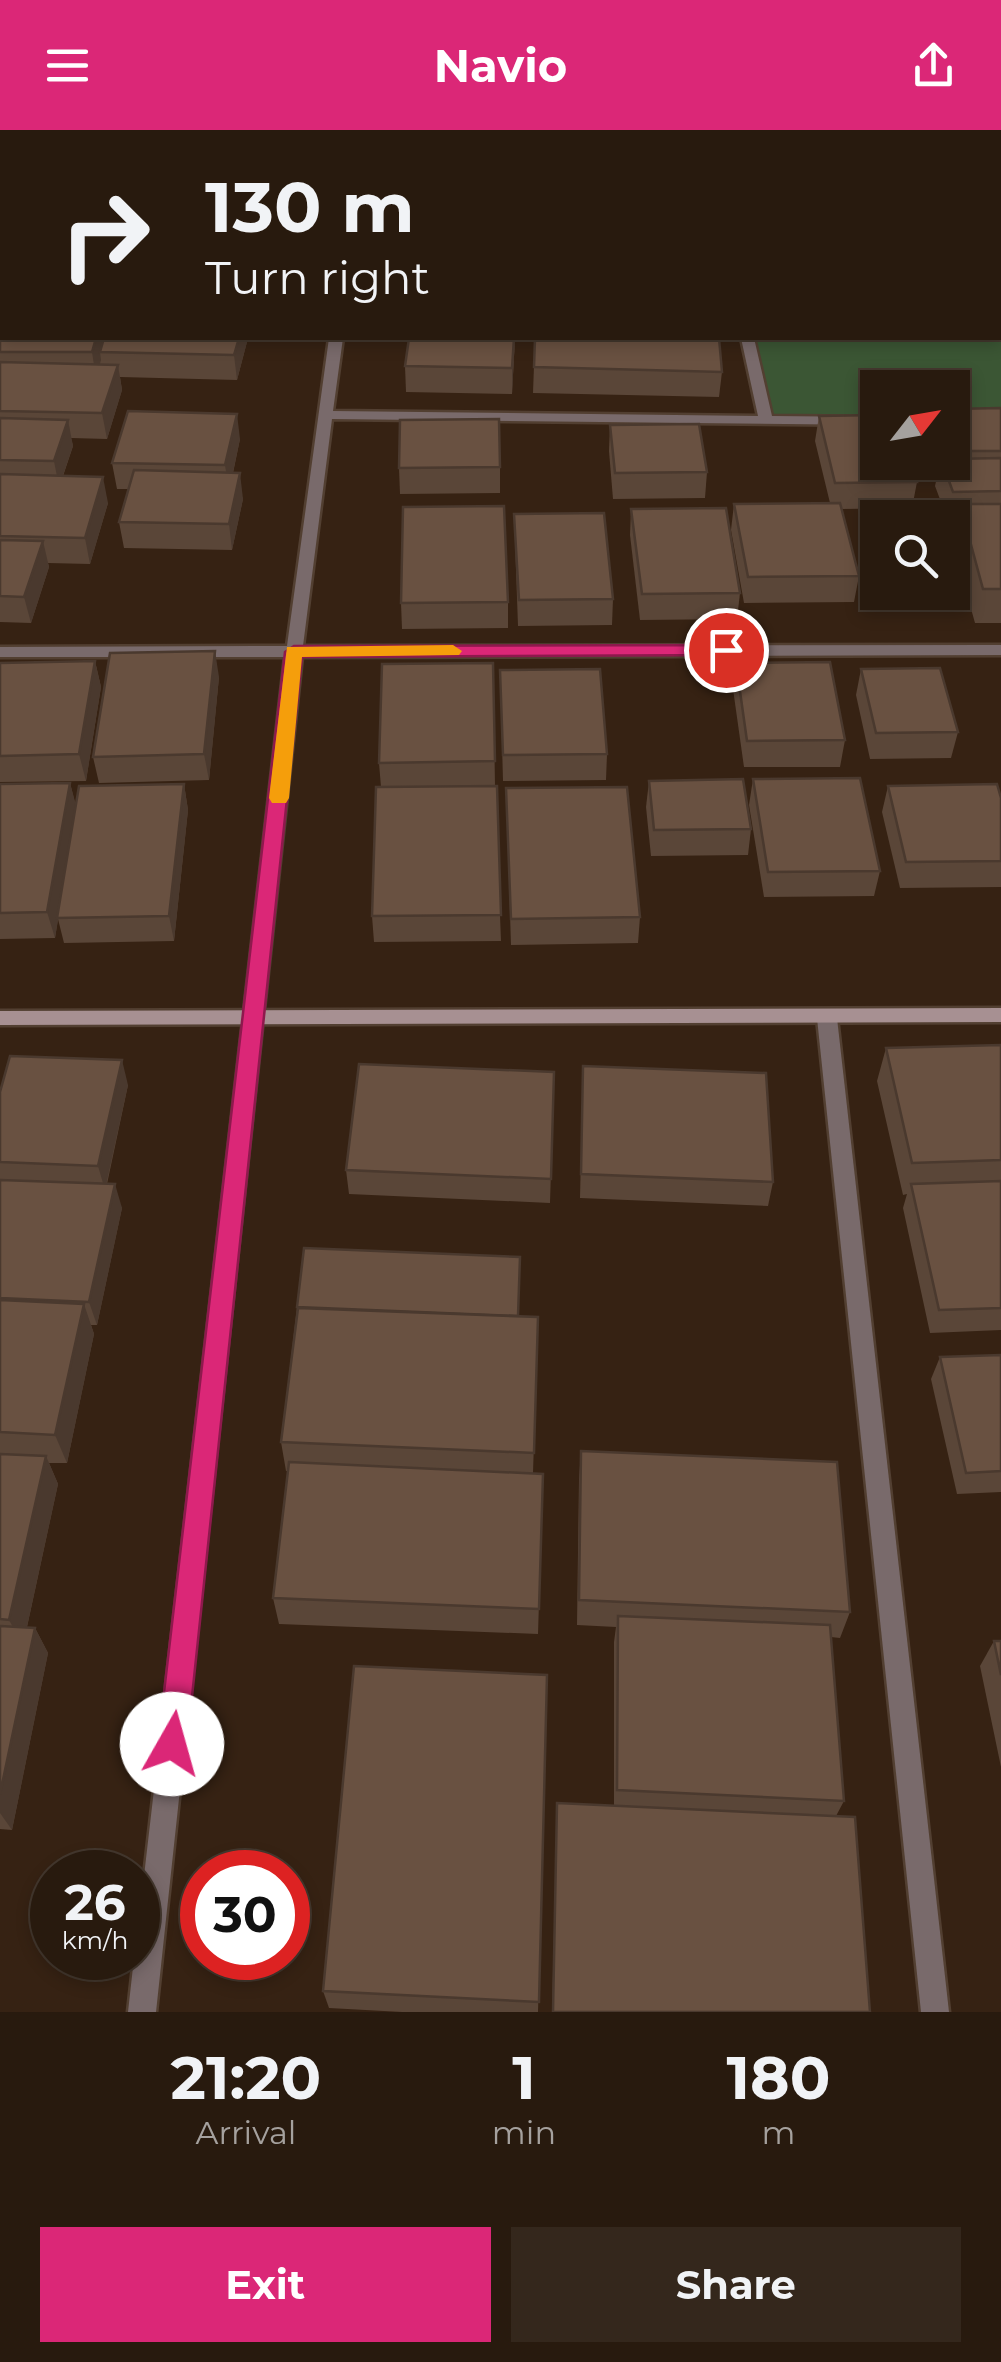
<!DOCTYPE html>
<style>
body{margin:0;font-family:Montserrat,sans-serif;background:#34271c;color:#f1f3f6;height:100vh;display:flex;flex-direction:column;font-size:38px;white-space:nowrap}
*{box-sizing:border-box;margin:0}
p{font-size:32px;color:#a5a19e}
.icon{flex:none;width:55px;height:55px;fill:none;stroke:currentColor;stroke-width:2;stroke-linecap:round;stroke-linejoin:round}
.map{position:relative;height:1882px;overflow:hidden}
.drawer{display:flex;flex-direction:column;background:#281a0e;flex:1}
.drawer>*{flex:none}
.banner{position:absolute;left:0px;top:0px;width:1002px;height:210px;box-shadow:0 5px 15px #0003,0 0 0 2px #44382e;background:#281a0e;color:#f1f3f6;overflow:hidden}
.needle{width:65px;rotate:59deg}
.tools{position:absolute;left:860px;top:240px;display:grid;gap:20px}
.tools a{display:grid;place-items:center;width:110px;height:110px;border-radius:0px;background:#281a0e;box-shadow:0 5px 15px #0003,0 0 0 2px #44382e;font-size:50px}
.speed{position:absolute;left:30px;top:1720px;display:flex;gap:20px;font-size:50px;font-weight:700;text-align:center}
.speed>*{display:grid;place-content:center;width:130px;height:130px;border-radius:50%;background:#281a0e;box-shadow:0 5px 15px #0003,0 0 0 2px #44382e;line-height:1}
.speed small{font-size:25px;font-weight:400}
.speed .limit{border:15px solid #d22;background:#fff;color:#111}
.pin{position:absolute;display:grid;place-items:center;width:85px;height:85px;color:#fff;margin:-42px;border:5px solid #fff;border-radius:50%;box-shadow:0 2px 10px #0007}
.me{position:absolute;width:110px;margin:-55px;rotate:7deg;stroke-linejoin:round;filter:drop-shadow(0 0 8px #0008)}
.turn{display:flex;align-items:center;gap:35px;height:210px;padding:0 40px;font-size:45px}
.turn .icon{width:130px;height:130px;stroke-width:2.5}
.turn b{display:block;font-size:70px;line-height:85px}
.eta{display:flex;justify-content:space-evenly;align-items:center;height:170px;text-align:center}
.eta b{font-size:60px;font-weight:700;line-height:70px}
.action{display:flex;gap:20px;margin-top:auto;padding:20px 40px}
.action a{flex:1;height:115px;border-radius:0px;background:#db2777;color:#fff;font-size:40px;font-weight:700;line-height:115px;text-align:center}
.action a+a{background:#34271c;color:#f1f3f6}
header{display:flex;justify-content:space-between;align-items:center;height:130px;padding:0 40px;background:#db2777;color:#fff;font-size:45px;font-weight:700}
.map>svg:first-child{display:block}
.green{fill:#3b5634}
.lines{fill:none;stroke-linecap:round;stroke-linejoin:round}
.street-casing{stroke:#523f31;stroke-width:5}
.secondary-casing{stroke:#523f31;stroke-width:5}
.street{fill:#796a6b;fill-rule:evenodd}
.secondary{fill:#a79092;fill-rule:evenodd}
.wall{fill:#5a4638}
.shaded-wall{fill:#4a392e}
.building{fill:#695141;stroke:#4a392e;stroke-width:2.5}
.route{fill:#db2777;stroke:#8e194d;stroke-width:2.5}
.slow{fill:#f59e0b}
</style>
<header><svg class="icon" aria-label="menu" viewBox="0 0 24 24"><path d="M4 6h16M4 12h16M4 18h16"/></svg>Navio<svg class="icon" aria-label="share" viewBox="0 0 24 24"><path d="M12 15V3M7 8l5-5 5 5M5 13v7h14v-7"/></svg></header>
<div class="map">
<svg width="1001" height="1882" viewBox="0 0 1001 1882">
<rect width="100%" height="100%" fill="#362213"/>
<path class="green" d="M1001 131V291H953L952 258H878L877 291 766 290 748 208H1000Z"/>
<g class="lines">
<defs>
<g id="street">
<path d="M358 0H370V2H359Z"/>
<path d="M692 0H704L705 2H694Z"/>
<path d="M2 48V62L0 63V49Z"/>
<rect x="1000" y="127" width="1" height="8"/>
<path d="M329 208H343L333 281 758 286 741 208H754L772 286 878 287V295L332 289 303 516 1001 515V525L302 527 156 1882H128L134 1828H138V1798L285 527H0V517L287 516Z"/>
<path d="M827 881 837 888 949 1882H921L817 888Z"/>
</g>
<path id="secondary" d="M1001 878V892L0 895V881Z"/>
</defs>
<use href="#street" class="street-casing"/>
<use href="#secondary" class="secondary-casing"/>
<use href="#street" class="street"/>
<use href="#secondary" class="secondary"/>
</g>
<g class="wall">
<path d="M42 0H297V2H41Z"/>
<path d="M556 0H663V2Z"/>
<path d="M826 0H1001V28L1000 2H826Z"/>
<path d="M2 95V208H248L237 250 120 247 122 260 107 309 71 308 73 316 63 346 108 373 90 434 48 433 49 437 31 493 0 492V101Z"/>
<path d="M515 208 512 264 406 262 405 236Z"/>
<path d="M535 208 722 242 719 267 533 263Z"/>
<path d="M1001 278V493H975L952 411 956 388H947L935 356 937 347H928L924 332H952V279Z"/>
<path d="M819 286 917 352 912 378 842 379 859 446 854 472 744 473 731 400 734 374 830 373 815 311Z"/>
<path d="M610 295 707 342 705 368 613 369 609 321Z"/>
<path d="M240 309 233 343 243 369 232 420 124 418 119 392 129 359H117L112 333Z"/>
<path d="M500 337V363L400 364 399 338Z"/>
<path d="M631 379 740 463 737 489 640 490 630 405Z"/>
<path d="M514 384 613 469 612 495 518 496Z"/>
<path d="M508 472V498L402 499 401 473Z"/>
<path d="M95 531 101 557 86 651 0 652V533Z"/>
<path d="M493 533 495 656 501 811 374 812 372 786 381 657 379 633Z"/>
<path d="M736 533 845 610 840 637H744L733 559Z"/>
<path d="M861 539 958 602 951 628 870 629 856 565Z"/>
<path d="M500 540 607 624 606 650 503 651Z"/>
<path d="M219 547 209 650 99 653 93 627Z"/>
<path d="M753 649 880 741 874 766 764 767 749 675Z"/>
<path d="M649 651 751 699 748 725 651 726 646 677Z"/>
<path d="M70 653 76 677 184 654 188 680 174 811 64 813 58 789 55 808 0 809V654Z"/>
<path d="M888 656 1001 668V757L900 758 882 682Z"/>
<path d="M506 658 640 787 638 813 511 815Z"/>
<path d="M1001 915V1200L930 1203 903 1078 907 1064 903 1065 877 951 886 918Z"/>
<path d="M583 936 773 1052 768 1076 580 1068Z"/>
<path d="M554 942 550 1073 349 1064 346 1040Z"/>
<path d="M128 955 107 1054 122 1078 97 1195H91L94 1204 67 1333H49L58 1354 27 1497 35 1498 48 1523 12 1700 0 1699V962Z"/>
<path d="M297 1177 538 1187 533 1343 543 1344 538 1504 279 1494 273 1468 288 1341H286L281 1312Z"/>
<path d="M1001 1225V1362L957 1364 931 1249 940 1227Z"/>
<path d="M581 1321 850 1482 840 1508 831 1507 844 1671 836 1686 870 1882H552L557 1673 614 1676V1512L616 1497 577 1495 579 1349Z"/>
<path d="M994 1511H1001V1637L980 1536Z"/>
<path d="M547 1545 538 1882H402L329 1878 323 1861Z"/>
</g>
<g class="shaded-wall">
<path d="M96 208H107L100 222 101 230 96 248 92 222Z"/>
<path d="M239 208H248L237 250 234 225Z"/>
<path d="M514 208H515L512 264V238Z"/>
<path d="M118 235 122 260 107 309 102 283Z"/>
<path d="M237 284 240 309 229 361 225 335Z"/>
<path d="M68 290 73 316 59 357 54 331Z"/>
<path d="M240 343 243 369 232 420 229 394Z"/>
<path d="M103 347 108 373 90 434 85 408Z"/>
<path d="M43 411 49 437 31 493 24 467Z"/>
<path d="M215 521 219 547 209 650 204 624Z"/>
<path d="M95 531 101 557 86 651 79 624Z"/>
<path d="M70 653 77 679 55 808 47 782Z"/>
<path d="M184 654 188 680 174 811 169 786Z"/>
<path d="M122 930 128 955 105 1060 98 1036Z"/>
<path d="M115 1054 122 1078 97 1195 89 1172Z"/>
<path d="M84 1174 94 1204 67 1333 55 1305Z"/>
<path d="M46 1326 58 1354 23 1515 9 1490Z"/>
<path d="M35 1498 48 1523 12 1700 0 1683V1664Z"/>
</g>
<g class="building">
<path d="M42 0H166V2H41Z"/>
<rect x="424" y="0" width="125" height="2"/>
<path d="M567 0H635V2H566Z"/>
<path d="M743 0H820V2H744Z"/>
<path d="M835 0H904L905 2H836Z"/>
<path d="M917 0H990L992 2H918Z"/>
<path d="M1000 31H1001L1000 91Z"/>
<path d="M2 95V122H0V101Z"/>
<rect x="0" y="137" width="2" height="38"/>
<path d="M0 178H2V208H96L92 222H0Z"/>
<path d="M104 208H239L234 225 100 222Z"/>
<path d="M409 208H514L512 238 405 236Z"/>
<path d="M535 208H719L722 242 534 237Z"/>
<path d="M0 232 118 235 102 283 0 281Z"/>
<path d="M1001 278V321H952V279Z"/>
<path d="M128 281 237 284 225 335 112 333Z"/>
<path d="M878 285V332H911L917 352 835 353 819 286Z"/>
<path d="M0 288 68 290 54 331 0 330Z"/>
<path d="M499 289 500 337 399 338 400 290Z"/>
<path d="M699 294 707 342 615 343 610 295Z"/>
<path d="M1001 328V361L953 362 942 332H952V329Z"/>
<path d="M134 340 240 343 229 394 119 392Z"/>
<path d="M0 344 103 347 85 408 0 406Z"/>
<path d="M840 373 859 446 748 447 734 374Z"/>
<path d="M960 374H1001V459H983Z"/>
<path d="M504 376 508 472 401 473 403 377Z"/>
<path d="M726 378 740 463 642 464 631 379Z"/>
<path d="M604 383 613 469 519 470 514 384Z"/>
<path d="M0 410 43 411 24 467 0 466Z"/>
<path d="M215 521 204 624 93 627 110 523Z"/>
<path d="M95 531 79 624 0 626V533Z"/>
<path d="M830 532 845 610 747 611 736 533Z"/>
<path d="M493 533 495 631 379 633 382 534Z"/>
<path d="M940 538 958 602 876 603 861 539Z"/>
<path d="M600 539 607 624 503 625 500 540Z"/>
<path d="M860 648 880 741 768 742 753 649Z"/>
<path d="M743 649 751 699 654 700 649 651Z"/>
<path d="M70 653 47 782 0 783V654Z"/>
<path d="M184 654 169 786 57 788 79 656Z"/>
<path d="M997 654 1001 668V731L906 732 888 656Z"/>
<path d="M497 656 501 785 372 786 376 657Z"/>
<path d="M627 657 640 787 511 789 506 658Z"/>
<path d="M1001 915V1030L912 1033 886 918Z"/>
<path d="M10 926 122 930 98 1036 0 1032V962Z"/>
<path d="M359 934 554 942 551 1049 346 1040Z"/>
<path d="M583 936 766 943 773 1052 581 1044Z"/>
<path d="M0 1050 115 1054 89 1172 0 1168Z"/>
<path d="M1001 1051V1178L939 1180 911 1054Z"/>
<path d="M304 1118 520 1127 518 1186 297 1177Z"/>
<path d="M0 1170 84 1174 55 1305 0 1302Z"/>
<path d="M298 1178 538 1187 534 1323 281 1312Z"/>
<path d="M1001 1225V1341L966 1343 940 1227Z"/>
<path d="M581 1321 837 1332 850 1482 579 1470Z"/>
<path d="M0 1324 46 1326 9 1490 0 1489Z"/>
<path d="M289 1332 543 1344 539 1479 273 1468Z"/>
<path d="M618 1486 830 1495 844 1671 617 1660Z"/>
<path d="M0 1496 35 1498 0 1664Z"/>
<path d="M994 1511H1001V1545Z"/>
<path d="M354 1536 547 1545 539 1872 323 1861Z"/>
<path d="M557 1673 855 1687 870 1882H553Z"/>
</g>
<path class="route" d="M726 515 733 516V525L302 527 187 1614 183 1625 172 1629 162 1625 158 1614 285 522 294 516Z"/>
<path class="slow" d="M453 515 462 521 459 525 302 527 289 668 286 673H272L269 668 287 517Z"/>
</svg>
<div class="tools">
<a><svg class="needle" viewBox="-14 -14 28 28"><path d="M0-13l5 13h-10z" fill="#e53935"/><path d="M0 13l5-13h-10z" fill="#a5a19e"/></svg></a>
<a><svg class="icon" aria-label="search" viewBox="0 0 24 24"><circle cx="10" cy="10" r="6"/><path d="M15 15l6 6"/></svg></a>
</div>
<div class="speed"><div>26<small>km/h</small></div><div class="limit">30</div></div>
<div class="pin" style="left:726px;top:520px;background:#d93025"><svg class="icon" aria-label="arrive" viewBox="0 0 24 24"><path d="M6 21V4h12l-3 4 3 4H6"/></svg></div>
<svg class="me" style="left:172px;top:1614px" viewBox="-20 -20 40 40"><circle r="19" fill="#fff"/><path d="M0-13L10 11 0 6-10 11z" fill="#db2777"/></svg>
<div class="banner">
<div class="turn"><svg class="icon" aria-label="right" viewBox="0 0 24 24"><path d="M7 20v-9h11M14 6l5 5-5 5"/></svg><div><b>130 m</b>Turn right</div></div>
</div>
</div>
<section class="drawer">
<div class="eta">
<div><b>21:20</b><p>Arrival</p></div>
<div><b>1</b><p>min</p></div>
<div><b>180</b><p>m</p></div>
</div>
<div class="action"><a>Exit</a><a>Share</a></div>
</section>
